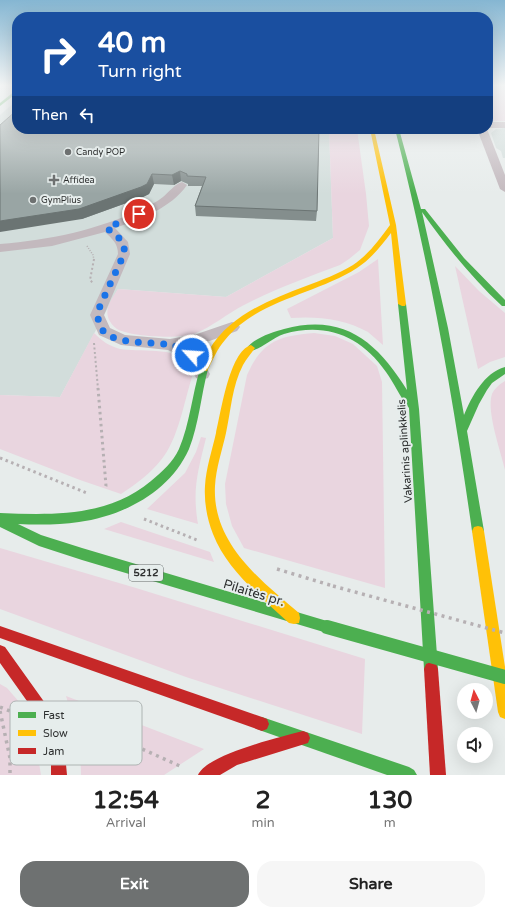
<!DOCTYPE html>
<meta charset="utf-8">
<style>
body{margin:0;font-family:"Varela Round",sans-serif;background:#f6f6f6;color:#222;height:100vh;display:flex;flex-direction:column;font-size:15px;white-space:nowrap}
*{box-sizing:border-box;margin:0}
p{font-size:13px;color:#767676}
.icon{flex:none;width:22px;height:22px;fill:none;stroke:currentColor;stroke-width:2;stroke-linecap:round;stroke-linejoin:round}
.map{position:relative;height:775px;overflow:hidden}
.side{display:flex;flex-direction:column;background:#fff;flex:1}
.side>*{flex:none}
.top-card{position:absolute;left:12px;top:12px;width:481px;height:122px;border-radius:16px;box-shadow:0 4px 16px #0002;background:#1a4fa0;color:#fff;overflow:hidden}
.needle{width:26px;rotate:354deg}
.fabs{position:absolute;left:457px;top:683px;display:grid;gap:8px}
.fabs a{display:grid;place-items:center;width:36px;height:36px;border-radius:50%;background:#fff;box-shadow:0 4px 16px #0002;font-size:20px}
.pin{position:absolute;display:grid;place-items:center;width:34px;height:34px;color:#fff;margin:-17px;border:2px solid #fff;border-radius:50%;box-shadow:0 1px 4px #0007}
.me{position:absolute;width:44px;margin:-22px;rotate:296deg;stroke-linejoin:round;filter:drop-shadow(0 0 3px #0008)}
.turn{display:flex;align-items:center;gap:14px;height:84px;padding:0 20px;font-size:18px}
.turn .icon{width:52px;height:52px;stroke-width:2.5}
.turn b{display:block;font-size:28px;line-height:34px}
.then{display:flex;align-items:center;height:38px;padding:0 20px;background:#0003;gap:8px;font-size:15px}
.eta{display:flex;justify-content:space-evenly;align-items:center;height:68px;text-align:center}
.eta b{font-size:24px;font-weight:700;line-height:28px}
.button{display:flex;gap:8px;margin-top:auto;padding:8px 20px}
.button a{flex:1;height:46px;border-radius:16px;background:#6e7171;color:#fff;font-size:16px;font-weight:700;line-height:46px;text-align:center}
.button a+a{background:#f6f6f6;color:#222}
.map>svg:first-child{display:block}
.built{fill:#d2dddb}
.green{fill:#e9d5df}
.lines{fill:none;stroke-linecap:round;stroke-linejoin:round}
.path-far3{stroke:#b6b0b3;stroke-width:1.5;stroke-dasharray:1 1.5;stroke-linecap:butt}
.path-far2{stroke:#b6b0b3;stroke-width:2;stroke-dasharray:2 2.5;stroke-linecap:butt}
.path-far1{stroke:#b6b0b3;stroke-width:3;stroke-dasharray:2.5 3.5;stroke-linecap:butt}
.path{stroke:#b6b0b3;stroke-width:3.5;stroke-dasharray:3 4.5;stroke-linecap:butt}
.street{fill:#c3b9be;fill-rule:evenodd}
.fast{fill:#4caf50;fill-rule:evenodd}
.slow{fill:#ffc107;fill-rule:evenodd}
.jam{fill:#c62828;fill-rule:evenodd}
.path-bridge{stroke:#b6b0b3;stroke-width:3.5;stroke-dasharray:3 4.5;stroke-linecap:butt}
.fast-bridge{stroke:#4caf50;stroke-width:14}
.wall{fill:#848e8d}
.shaded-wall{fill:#6b7473}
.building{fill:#99a5a4;stroke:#6b7473}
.route{stroke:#1a73e8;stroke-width:7;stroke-dasharray:0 12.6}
.poi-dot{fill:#6e7171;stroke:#e6edec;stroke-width:1.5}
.labels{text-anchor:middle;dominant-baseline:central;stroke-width:4;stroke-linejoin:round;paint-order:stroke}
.far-poi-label{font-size:9px;fill:#2d2f2f;stroke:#e6edec;text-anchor:start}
.shield{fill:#e6edec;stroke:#646868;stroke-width:1}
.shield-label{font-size:10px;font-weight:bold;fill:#2d2f2f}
.street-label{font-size:11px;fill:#2d2f2f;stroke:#e6edec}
.near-street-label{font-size:13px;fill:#2d2f2f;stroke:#e6edec}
.key{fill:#e6edec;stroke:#aeb4b3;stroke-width:1}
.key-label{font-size:11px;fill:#2d2f2f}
</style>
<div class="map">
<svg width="505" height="775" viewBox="0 0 505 775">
<rect width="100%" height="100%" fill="#e7eceb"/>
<g class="built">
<path d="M17 100V129H329L333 238 226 297 118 289 60 397 0 395V115Z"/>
<path d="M505 128V158H503L501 151 496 148 491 133 496 129Z"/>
</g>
<g class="green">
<rect x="488" y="85" width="17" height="36"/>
<path d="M329 129H357L366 194 369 226 360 250 349 259 340 265C308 277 275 289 244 305 228 313 212 327 194 334 179 339 131 337 117 329 113 326 109 321 108 317 105 307 113 297 118 289L226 297 333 238Z"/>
<path d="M378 259 383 345C378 341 373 336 368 332 345 319 317 316 291 318L287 309 359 272Z"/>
<path d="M455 266 479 291 505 313V357L490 362 478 369Z"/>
<path d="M94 333C102 341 109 346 120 349 138 352 176 347 188 362 191 367 191 372 192 377 184 402 178 440 161 460 150 474 136 484 121 494L80 480 0 449V395L60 397Z"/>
<path d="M314 333 335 336 353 344 377 366 382 382 385 588 244 548 232 526 226 504 225 484 247 375C262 341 279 336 314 333Z"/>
<path d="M505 381V470C501 452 486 411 492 394 494 389 500 384 505 381Z"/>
<path d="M201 437 206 438C198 471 192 489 198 524L147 509 185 473 196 452Z"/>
<path d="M121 522 210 552 214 562 104 529Z"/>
<path d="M0 548 136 588 365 659 362 734 186 677 0 609Z"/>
<path d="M0 684 7 688 20 703 36 745 41 775H0Z"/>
<path d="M66 696 204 749 164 775H81C81 747 74 722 66 696Z"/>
</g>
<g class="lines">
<path class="path-far3" d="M87 246 93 255 94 260"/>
<g class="path-far2">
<path d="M94 259 90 280 94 284"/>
<path d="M94 343 98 389"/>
</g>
<g class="path-far1">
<path d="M98 388 106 486 105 489"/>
<path d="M0 458 87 493"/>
<path d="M144 519 197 540"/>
</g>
<g class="path">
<path d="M277 569 333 586"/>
<path d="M0 707 10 711"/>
<path d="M0 711 10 758V775"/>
<path d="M78 729 131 744 182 767"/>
</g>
<g class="street">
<rect x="488" y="122" width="17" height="6"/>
<path d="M477 129H487L505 175V192L500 189Z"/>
<path d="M182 182 187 185C171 208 141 219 115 228L128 242 130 254 104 315 110 328 125 335 170 339 197 334 232 322 237 323 240 327 237 331 204 343 189 347 199 354 210 374 208 378 202 380 196 378 188 362 176 354 168 350 121 345 99 335 90 315 118 254C118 243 112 239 105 232L52 246 0 252V244C50 240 97 230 142 209 149 205 157 202 163 197 169 192 175 184 182 182Z"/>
</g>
<g class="fast">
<path d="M16 90H17V93L0 106V103Z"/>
<path d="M395 129H399L421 209H425L464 258 505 300V306H502C472 278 446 246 422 212L448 328 464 415C472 396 484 373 505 367V374L492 383 487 390 479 404 467 431 484 531 482 535 478 536 474 535 472 531C453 396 429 262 395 129Z"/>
<path d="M399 302H402L406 304 419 409 438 669 436 674 431 676 426 674 424 669 409 408C400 397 394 383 386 372 361 336 326 322 284 334 272 338 263 348 251 351L247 348C254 338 273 332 284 329 344 313 377 342 407 390L398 304Z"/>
<path d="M204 366 208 369C201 395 199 424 189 449 170 492 123 516 79 522 59 525 38 525 18 524L41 535 82 548 327 621 332 622 333 627 332 632 327 633 82 560 39 546 0 527V513C53 515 108 517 151 481 162 472 173 462 179 449 190 423 192 395 200 369Z"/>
<path d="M262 717 409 767 414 770 417 775H387L262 731 257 729 255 724 257 719Z"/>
</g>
<g class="slow">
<path d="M370 129H374L396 225 406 304 405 306H402L398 304 391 233C381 246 371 259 357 268 315 295 258 299 225 340 217 349 213 360 207 371H201L200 369C203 363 205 356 209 350 230 315 269 300 306 286 322 280 338 274 353 265 368 255 379 240 390 225Z"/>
<path d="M251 345 255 348C251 354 246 359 243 365 232 386 231 410 226 433 222 451 216 468 215 486 212 543 260 580 299 613L300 618 299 623 294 624 289 623C261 597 227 570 213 534 207 519 204 502 205 486 206 468 212 451 216 433 221 413 229 352 251 345Z"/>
<path d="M478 526 482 527 484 531 505 667V719L500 717 498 712 472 531 474 527Z"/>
</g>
<g class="jam">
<path d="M0 626 262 717 267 719 269 724 267 729 262 731 0 638Z"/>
<path d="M0 645 5 647 55 717 65 754 67 775H51V754L44 725 0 663Z"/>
<path d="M431 662 436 664 438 669 446 775H430L424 669 426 664Z"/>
<path d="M303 731 308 733 310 738 308 743 237 765 220 775H198C207 754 281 737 303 731Z"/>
</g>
<path class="path-bridge" d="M333 586 505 633"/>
<path class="fast-bridge" d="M327 627 505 677"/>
</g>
<path class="wall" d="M0 125 319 129 317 211 316 221 196 216 195 206 202 186H188V184L181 181 174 185 154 184 149 194 143 197 82 219Z"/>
<g class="shaded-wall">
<path d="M180 171 181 181 174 185 172 175Z"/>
<path d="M152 174 154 184 149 194 143 197 82 219 0 232V221Z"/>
</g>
<path class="building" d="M17 110V129H319L317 211 195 206 206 177 187 176V174L180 171 172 175 152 174 147 184 141 187 79 209 0 221V125Z"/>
<linearGradient id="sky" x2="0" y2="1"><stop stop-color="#85b6d2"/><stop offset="0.44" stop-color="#f4f6f6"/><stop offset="1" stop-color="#f4f6f6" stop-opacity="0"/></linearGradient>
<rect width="505" height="194" fill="url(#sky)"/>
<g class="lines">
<path class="route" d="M139 214 107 228C116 236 126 240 124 254L100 306C87 349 146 340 170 345 178 346 185 350 192 355"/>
</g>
<g class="poi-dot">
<circle cx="68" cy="152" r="4"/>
<path d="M52 174h4v4h4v4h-4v4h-4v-4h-4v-4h4z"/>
<circle cx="33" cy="200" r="4"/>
</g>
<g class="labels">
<g class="far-poi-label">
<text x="76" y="152">Candy POP</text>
<text x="63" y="180">Affidea</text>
<text x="41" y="200">GymPlius</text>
</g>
<rect class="shield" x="129" y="565" width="34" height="16" rx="3"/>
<g class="shield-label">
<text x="146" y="573">5212</text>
</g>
<g class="street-label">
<text transform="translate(405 451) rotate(-94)">Vakarinis aplinkkelis</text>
</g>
<g class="near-street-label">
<text transform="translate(254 593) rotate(17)">Pilaitės pr.</text>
</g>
</g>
<rect x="10" y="701" width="132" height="64" rx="6" class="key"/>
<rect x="18" y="712" width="18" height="6" fill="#4caf50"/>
<rect x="18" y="730" width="18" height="6" fill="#ffc107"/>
<rect x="18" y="748" width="18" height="6" fill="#c62828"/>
<g class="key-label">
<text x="43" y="719">Fast</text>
<text x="43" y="737">Slow</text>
<text x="43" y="755">Jam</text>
</g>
</svg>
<div class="fabs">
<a><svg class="needle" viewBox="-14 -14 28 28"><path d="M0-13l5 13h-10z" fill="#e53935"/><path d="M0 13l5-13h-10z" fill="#767676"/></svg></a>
<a><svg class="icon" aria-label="sound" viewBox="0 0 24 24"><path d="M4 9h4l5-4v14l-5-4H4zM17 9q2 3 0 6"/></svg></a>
</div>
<div class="pin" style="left:139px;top:214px;background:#d93025"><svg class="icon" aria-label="arrive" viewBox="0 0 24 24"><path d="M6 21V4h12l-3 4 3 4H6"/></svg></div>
<svg class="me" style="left:192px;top:355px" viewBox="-20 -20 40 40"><circle r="17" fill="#1a73e8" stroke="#fff" stroke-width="3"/><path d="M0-11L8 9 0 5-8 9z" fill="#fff"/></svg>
<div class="top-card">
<div class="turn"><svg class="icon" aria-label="right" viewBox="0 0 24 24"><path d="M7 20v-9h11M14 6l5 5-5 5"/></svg><div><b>40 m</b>Turn right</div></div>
<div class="then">Then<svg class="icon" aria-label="left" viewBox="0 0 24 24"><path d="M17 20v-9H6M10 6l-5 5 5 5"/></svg></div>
</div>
</div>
<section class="side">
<div class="eta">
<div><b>12:54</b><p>Arrival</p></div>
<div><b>2</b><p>min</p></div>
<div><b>130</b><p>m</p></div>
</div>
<div class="button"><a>Exit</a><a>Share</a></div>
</section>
